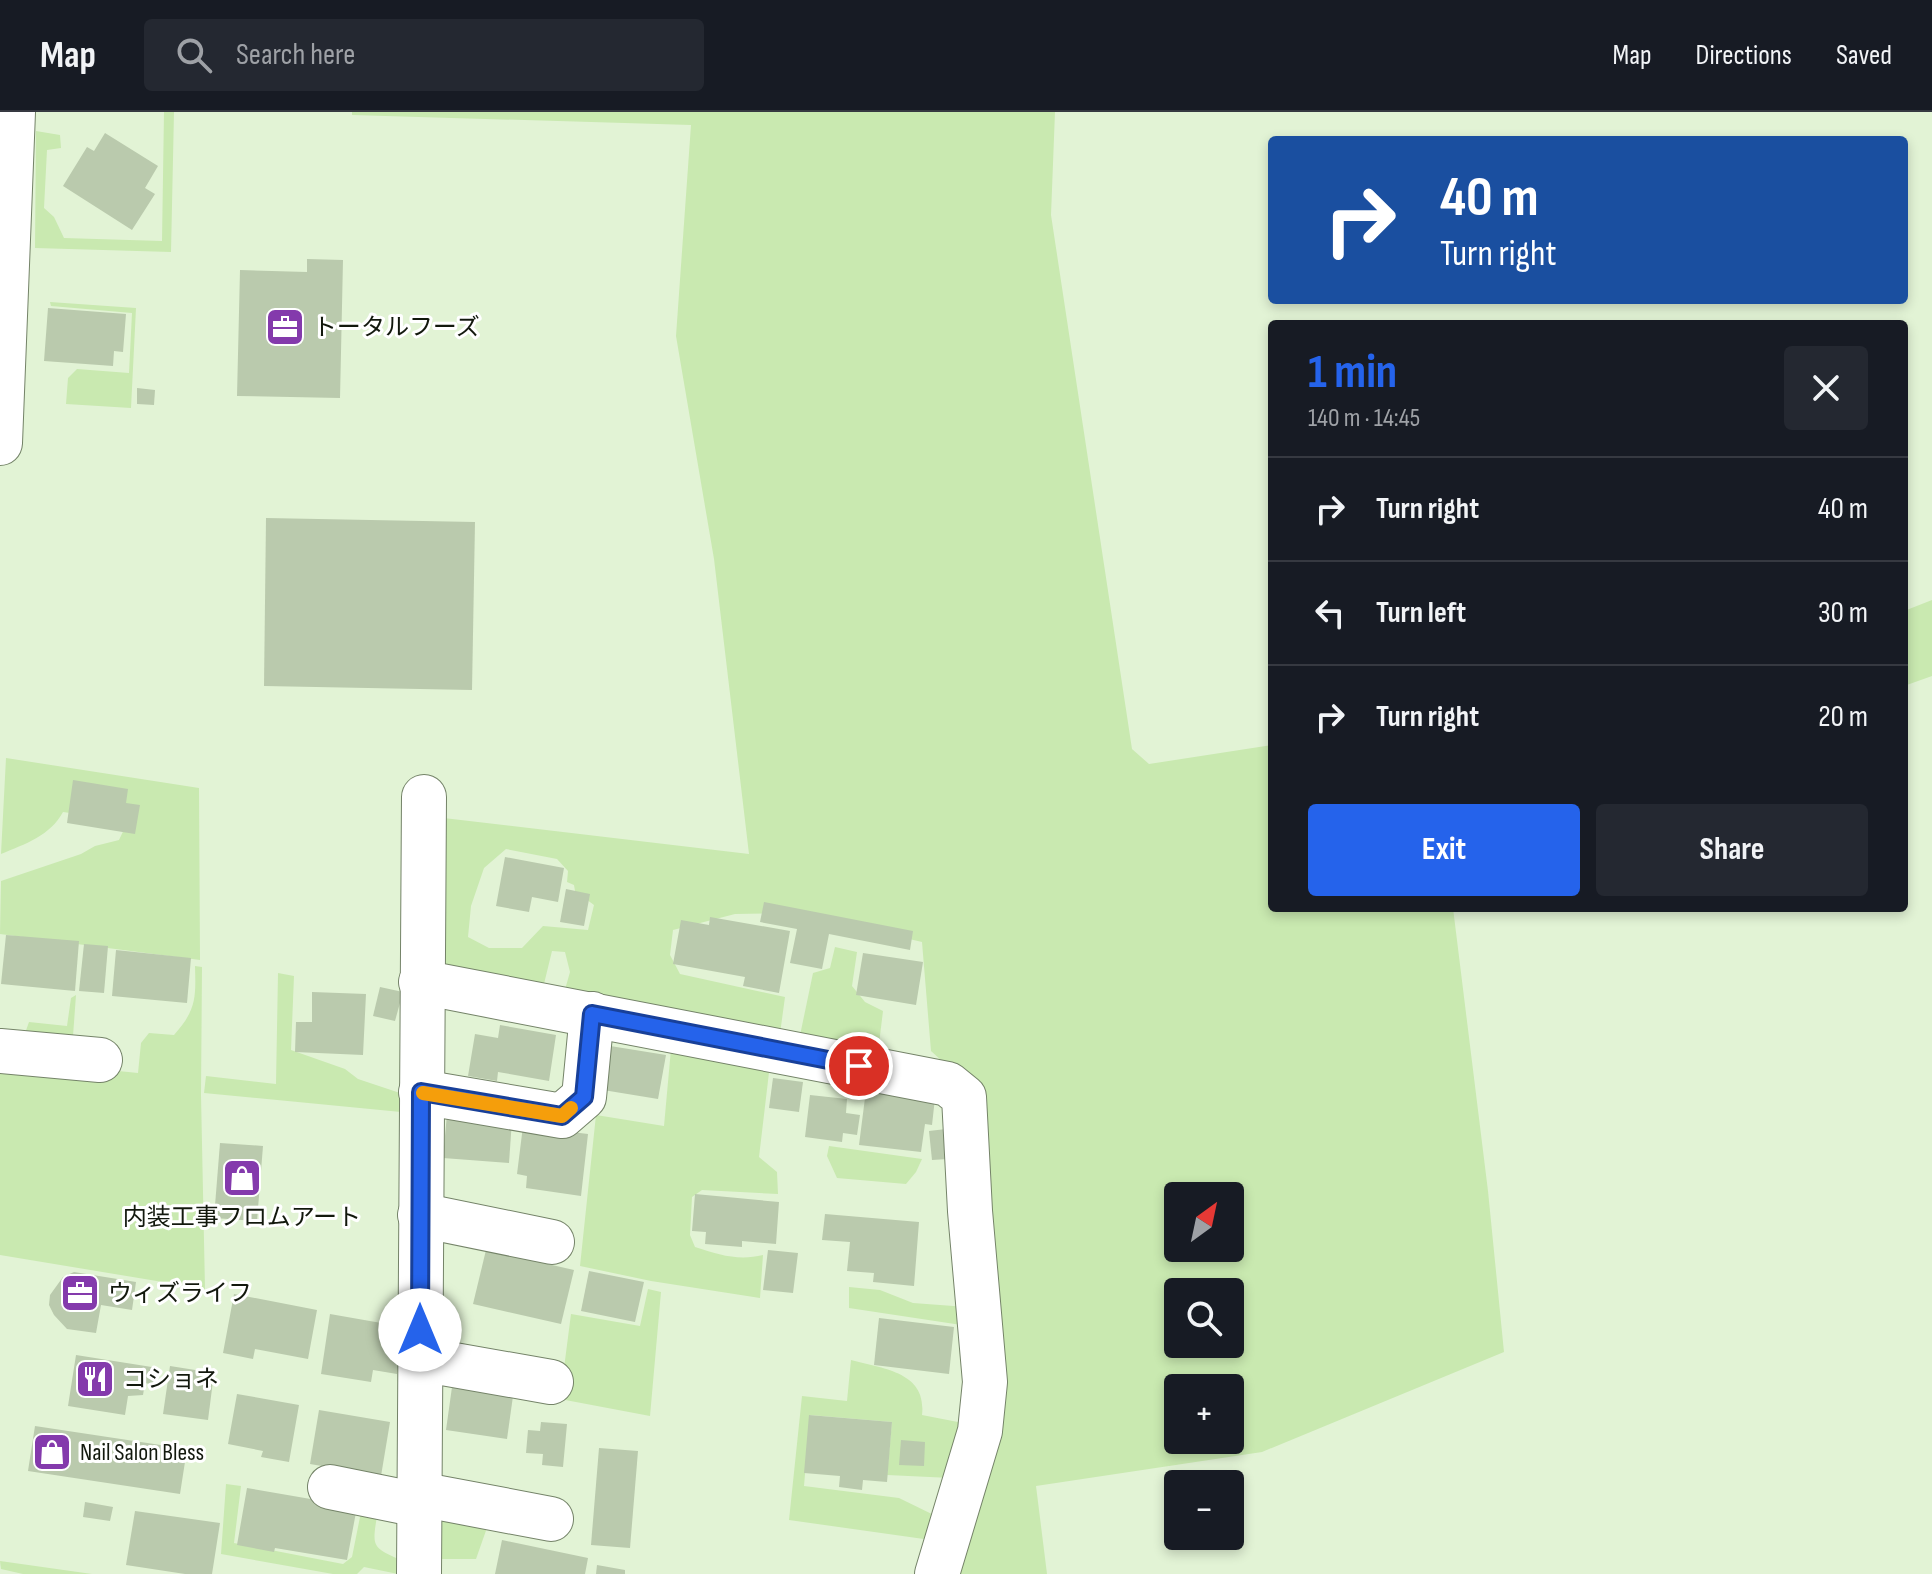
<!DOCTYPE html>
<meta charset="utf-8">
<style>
body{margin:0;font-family:"Sofia Sans Condensed","Noto Sans JP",sans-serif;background:#242831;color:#f1f3f6;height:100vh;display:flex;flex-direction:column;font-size:30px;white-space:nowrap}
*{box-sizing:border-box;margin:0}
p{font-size:26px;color:#9ea1a6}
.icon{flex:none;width:44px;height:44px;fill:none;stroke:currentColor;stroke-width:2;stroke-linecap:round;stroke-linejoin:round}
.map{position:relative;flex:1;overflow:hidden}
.drawer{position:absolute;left:1268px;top:208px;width:640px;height:592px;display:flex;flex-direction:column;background:#171b24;border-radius:8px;box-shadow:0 4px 12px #0003}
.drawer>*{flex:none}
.hud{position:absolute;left:1268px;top:24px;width:640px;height:168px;border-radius:8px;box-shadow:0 4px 12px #0003;background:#1a4fa0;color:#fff;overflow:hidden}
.needle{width:52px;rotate:33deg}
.fabs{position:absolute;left:1164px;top:1070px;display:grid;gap:16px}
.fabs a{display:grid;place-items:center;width:80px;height:80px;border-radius:8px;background:#171b24;box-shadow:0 4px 12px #0003;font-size:40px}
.pin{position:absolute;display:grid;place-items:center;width:68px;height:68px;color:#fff;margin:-34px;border:4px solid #fff;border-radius:50%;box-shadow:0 2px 8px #0007}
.me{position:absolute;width:88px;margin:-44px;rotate:0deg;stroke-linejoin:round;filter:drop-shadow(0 0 6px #0008)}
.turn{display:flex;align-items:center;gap:28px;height:168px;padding:0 40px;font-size:36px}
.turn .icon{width:104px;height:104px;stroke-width:2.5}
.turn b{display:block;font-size:56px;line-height:68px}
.round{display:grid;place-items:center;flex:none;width:84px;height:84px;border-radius:8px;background:#242831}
.overview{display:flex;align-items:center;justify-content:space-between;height:136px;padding:0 40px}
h1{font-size:48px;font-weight:700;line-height:60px;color:#2563eb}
.primary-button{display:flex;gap:16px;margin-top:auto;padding:16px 40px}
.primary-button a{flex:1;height:92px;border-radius:8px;background:#2563eb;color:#fff;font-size:32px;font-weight:700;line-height:92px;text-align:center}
.primary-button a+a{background:#242831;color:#f1f3f6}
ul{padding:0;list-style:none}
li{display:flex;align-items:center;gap:24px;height:104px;padding:0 40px;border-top:2px solid #363941}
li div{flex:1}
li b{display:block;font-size:30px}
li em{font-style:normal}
header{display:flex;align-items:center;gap:48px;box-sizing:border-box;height:112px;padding:0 40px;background:#171b24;border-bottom:2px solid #363941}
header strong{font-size:38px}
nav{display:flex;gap:44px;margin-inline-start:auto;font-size:28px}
.search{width:560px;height:72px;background:#242831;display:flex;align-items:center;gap:20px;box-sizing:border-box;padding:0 28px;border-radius:8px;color:#9ea1a6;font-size:30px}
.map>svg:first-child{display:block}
.green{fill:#c9e9b0;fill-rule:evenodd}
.building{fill:#bacaad}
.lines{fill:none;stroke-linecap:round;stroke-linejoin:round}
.minor-casing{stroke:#748368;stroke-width:46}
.minor{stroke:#fff;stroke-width:44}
.route-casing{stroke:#184099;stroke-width:20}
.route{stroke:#2563eb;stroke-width:14}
.slow{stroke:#f59e0b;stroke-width:14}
.labels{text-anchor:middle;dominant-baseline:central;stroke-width:6;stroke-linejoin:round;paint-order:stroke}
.poi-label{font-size:24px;fill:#12180d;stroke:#fff;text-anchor:start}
</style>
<header>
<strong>Map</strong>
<div class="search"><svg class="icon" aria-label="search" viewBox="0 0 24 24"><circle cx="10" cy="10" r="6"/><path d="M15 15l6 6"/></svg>Search here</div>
<nav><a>Map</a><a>Directions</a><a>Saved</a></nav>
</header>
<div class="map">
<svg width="1932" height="1462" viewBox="0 0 1932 1462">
<rect width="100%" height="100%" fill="#e2f3d5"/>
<g class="green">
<path d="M164 0H174L171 140 35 136 36 19 60 23 61 36 47 38 44 96 54 105 64 126 162 129Z"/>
<path d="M352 0H1055L1051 103 1132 637 1149 652 1272 633V796H1453L1488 1079 1504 1240 1262 1340 1036 1374 1047 1462H951L999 1295 954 960 931 939 922 830 799 801 735 802 673 818 670 843 680 862 785 885 779 929 562 888 570 860 565 840 552 839 543 876 431 854 435 705 749 742 714 447 676 224 691 13 352 3ZM506 737 557 747 568 759 567 770 574 773 575 779 594 793 588 818 543 814 522 836H489L468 825 471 794 484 756ZM1178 1084H1230V1136H1178ZM1178 1180H1230V1232H1178ZM1178 1276H1230V1328H1178Z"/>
<path d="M50 190 136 196 131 296 66 292 68 266 77 257 129 261 132 201 51 194Z"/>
<path d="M1932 488V564L1904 574V499Z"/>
<path d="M6 646 199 676 200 848 0 822 1 769 81 742 95 734 119 728 128 709 63 700C50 724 25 732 1 742Z"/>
<path d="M835 835 857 840 852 874 865 890 883 899 877 948 798 933 813 861 830 856Z"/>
<path d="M195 854 202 855 201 983 205 1177 0 1143V947L138 961 141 931 149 921 174 923C196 898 196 887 195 854Z"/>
<path d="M278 861 294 864 291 938 345 957 358 967 400 981 401 1000 204 981 206 964 276 972Z"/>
<path d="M76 883 72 938 24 924 29 910 67 914 71 886Z"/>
<path d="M671 937 770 952 759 1045 777 1060 778 1082 702 1078 692 1085 690 1123 695 1135C719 1143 739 1149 763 1143L760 1186 651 1169 580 1154 596 1003 664 1014Z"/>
<path d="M829 1034 922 1047 916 1060 906 1072 837 1066 827 1044Z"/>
<path d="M849 1175 880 1178 913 1191 967 1195 968 1214 849 1196Z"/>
<path d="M648 1177 661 1180 650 1304 560 1287 571 1202 640 1214Z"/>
<path d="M851 1248C884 1257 927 1260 922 1303L963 1311 951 1366 887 1363 892 1310 810 1303 804 1374 899 1386 940 1406 938 1429 789 1408 802 1284 847 1289Z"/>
<path d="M226 1372 241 1374 234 1431 343 1452 352 1445 361 1400 377 1404C372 1435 372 1435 401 1448L398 1462 364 1455 357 1462H333L221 1442Z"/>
<path d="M440 1401 489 1410 476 1447H437Z"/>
<path d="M0 1449 92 1462H23L1 1457Z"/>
</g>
<g class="building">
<path d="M105 21 158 54 145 76 155 82 132 118 63 74 87 35 94 39Z"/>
<path d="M307 147 343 148 340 286 237 284 240 158 307 160Z"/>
<path d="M48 196 126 202 123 240 114 239 113 254 44 249Z"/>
<path d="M137 276 155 278 154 293 137 292Z"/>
<path d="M266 406 475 410 472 578 264 574Z"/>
<path d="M73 668 128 677 126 691 140 693 135 722 67 711Z"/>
<path d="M505 745 564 756 558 790 532 785 529 800 496 794Z"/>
<path d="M566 777 590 782 584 814 560 810Z"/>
<path d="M764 790 913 819 910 838 829 822 822 857 790 851 797 817 760 810Z"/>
<path d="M710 805 790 819 779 881 743 874 745 865 673 852 681 808 709 813Z"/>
<path d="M6 823 79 829 75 879 1 872Z"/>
<path d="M84 832 108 834 104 881 79 879Z"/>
<path d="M116 838 191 846 187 891 112 884Z"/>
<path d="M863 841 923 850 916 893 856 883Z"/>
<path d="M380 875 403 880 395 909 373 904Z"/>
<path d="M312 880 366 882 363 943 295 940 296 910H312Z"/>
<path d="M500 913 556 923 549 969 498 960 497 969 468 964 475 922 498 926Z"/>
<path d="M604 933 666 943 658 987 597 977Z"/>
<path d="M773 966 803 970 799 1000 769 996Z"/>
<path d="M866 978 935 986 932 1013 925 1012 921 1040 859 1033Z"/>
<path d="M810 983 847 987 846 1001 860 1003 857 1023 843 1021 842 1030 805 1025Z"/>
<path d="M447 1002 512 1008 509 1051 443 1046Z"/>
<path d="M523 1014 588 1022 581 1084 526 1076 527 1064 517 1062Z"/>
<path d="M946 1017 948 1047 932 1048 929 1019Z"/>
<path d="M220 1031 263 1034 257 1109 214 1106Z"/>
<path d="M695 1082 779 1090 776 1132 742 1129V1135L705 1132 706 1120 692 1119Z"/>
<path d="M825 1102 919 1110 914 1174 873 1170 874 1161 847 1159 850 1130 822 1128Z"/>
<path d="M486 1138 574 1158 561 1212 473 1192Z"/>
<path d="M768 1138 798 1141 793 1181 763 1178Z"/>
<path d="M589 1159 644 1170 635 1210 581 1199Z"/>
<path d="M74 1160 136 1170 132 1198 101 1193 96 1221 67 1217 54 1203 49 1193 50 1183 63 1165Z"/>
<path d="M234 1182 317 1198 308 1247 255 1237 253 1247 223 1241Z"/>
<path d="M330 1202 404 1215 397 1262 373 1258 371 1270 321 1262Z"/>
<path d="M879 1206 954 1215 949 1262 874 1253Z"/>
<path d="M76 1243 158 1256 155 1273 145 1271 143 1283 128 1284 125 1303 68 1294Z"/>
<path d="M170 1254 214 1261 208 1308 163 1302Z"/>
<path d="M452 1275 513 1284 507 1327 446 1318Z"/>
<path d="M237 1282 299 1293 289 1350 261 1345 263 1339 228 1332Z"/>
<path d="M319 1298 390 1310 381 1364 310 1352Z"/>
<path d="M809 1303 892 1310 887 1370 863 1368 862 1378 839 1375 840 1364 804 1361Z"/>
<path d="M541 1310 567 1312 563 1355 542 1353 543 1342 526 1341 528 1318 540 1319Z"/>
<path d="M35 1314 187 1337 180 1382 28 1359Z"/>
<path d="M901 1328 925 1330 924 1354 899 1353Z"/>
<path d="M599 1336 638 1339 630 1436 591 1433Z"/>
<path d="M247 1376 357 1395 347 1448 275 1436 274 1440 237 1433Z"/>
<path d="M85 1390 113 1395 110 1409 83 1405Z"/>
<path d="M135 1399 220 1411 212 1462H185L126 1453Z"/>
<path d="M502 1428 588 1446 585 1462H495Z"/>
<path d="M597 1453 625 1458V1462H596Z"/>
</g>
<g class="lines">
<defs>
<g id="minor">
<path d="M0 331 13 0"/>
<path d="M421 870 948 972 964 985 970 1099 985 1270 980 1319 937 1462"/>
<path d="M0 939 100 948"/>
<path d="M421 980 562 1004 584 985 592 902"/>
<path d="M420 1103 552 1130"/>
<path d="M420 1247 551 1270"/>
<path d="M330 1375 419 1393"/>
<path d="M419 1382 551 1407"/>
<path d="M419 1462 424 685"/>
</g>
</defs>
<use href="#minor" class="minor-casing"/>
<use href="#minor" class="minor"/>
</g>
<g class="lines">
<defs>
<path id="route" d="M420 1218 421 980 562 1004 584 985 592 902 859 954"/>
</defs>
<use href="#route" class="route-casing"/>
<use href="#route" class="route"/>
<path class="slow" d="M423 981 562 1004 571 996"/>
</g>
<defs>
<symbol id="office-square" viewBox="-11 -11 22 22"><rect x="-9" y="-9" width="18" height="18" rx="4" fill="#843aac" stroke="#fff"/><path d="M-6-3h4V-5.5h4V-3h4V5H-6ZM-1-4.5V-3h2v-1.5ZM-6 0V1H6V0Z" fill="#fff"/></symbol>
<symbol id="shop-square" viewBox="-11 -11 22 22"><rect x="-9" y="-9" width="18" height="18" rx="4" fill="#843aac" stroke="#fff"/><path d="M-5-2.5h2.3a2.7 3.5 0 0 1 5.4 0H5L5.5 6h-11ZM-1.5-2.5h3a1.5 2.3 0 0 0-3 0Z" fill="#fff"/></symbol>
<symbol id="restaurant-square" viewBox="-11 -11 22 22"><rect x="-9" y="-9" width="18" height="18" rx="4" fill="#843aac" stroke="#fff"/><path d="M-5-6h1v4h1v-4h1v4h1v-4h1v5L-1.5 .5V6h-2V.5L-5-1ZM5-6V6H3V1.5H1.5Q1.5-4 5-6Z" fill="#fff"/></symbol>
</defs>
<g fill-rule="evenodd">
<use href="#office-square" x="263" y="193" width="44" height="44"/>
<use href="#shop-square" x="220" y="1044" width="44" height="44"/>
<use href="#office-square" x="58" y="1159" width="44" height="44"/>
<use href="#restaurant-square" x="73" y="1245" width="44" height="44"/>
<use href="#shop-square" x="30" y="1318" width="44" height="44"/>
</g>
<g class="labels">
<g class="poi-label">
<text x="313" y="215">トータルフーズ</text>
<text x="242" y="1105" text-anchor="middle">内装工事フロムアート</text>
<text x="108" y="1181">ウィズライフ</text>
<text x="123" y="1267">コショネ</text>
<text x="80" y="1340">Nail Salon Bless</text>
</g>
</g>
</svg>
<div class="fabs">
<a><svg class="needle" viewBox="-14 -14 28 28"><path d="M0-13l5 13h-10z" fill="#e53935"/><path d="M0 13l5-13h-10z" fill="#9ea1a6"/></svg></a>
<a><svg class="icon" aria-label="search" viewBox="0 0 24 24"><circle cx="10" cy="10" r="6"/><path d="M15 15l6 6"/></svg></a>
<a>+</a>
<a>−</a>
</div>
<div class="pin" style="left:859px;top:954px;background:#d93025"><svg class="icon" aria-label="arrive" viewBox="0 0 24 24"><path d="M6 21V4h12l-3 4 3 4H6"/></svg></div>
<svg class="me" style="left:420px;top:1218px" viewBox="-20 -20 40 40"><circle r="19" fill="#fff"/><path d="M0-13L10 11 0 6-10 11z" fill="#2563eb"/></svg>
<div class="hud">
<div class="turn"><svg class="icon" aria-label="right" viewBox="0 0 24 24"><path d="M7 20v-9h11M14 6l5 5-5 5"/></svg><div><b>40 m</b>Turn right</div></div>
</div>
<section class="drawer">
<div class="overview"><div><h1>1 min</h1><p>140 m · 14:45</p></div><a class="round"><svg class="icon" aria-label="close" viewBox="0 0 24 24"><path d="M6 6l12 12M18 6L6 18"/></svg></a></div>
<ul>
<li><svg class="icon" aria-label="right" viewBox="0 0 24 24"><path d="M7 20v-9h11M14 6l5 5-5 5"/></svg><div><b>Turn right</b></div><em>40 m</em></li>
<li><svg class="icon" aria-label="left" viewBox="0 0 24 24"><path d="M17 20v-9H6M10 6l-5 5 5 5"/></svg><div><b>Turn left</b></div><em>30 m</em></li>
<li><svg class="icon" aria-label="right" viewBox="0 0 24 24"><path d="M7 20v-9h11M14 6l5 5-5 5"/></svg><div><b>Turn right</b></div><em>20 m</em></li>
</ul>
<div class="primary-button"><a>Exit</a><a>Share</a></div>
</section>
</div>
